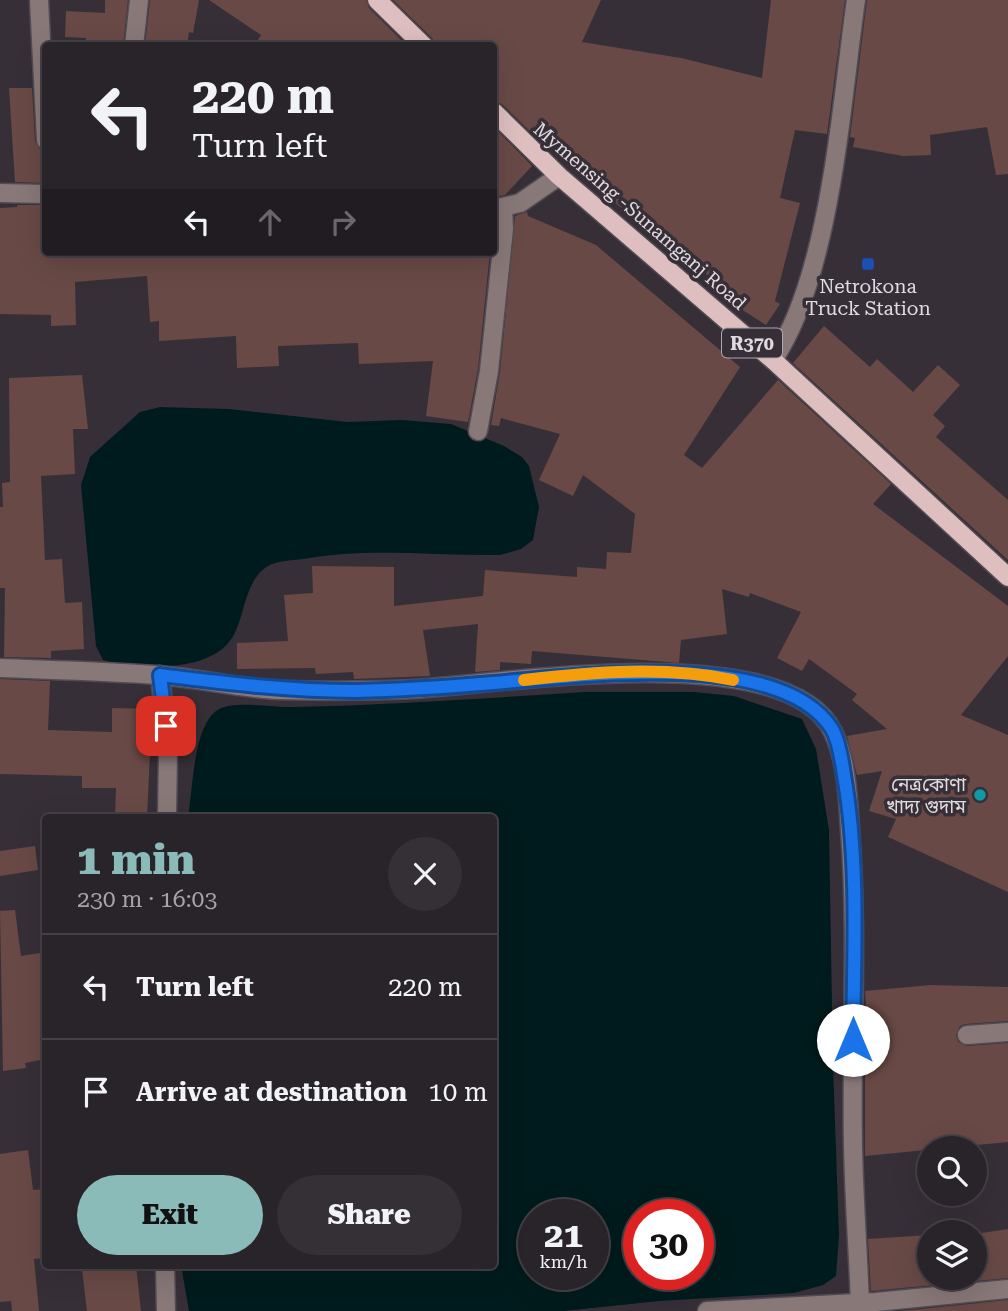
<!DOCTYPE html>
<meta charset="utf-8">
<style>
body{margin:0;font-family:"Roboto Serif","Noto Sans Bengali",serif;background:#352f36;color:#f1f3f6;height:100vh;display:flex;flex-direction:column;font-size:26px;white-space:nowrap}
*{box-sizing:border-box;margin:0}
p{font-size:23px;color:#a5a4a8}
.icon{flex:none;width:38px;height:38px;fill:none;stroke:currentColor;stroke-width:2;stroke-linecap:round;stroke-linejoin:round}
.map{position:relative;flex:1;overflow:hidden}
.drawer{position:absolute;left:42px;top:814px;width:455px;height:455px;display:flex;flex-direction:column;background:#29232a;border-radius:7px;box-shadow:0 7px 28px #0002,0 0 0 2px #454047}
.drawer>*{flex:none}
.hud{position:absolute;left:42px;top:42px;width:455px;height:214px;border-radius:7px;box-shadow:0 7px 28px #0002,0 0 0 2px #454047;background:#29232a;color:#f1f3f6;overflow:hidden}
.buttons{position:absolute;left:917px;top:1136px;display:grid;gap:14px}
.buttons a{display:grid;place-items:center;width:70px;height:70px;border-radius:50%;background:#29232a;box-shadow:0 7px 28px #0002,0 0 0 2px #454047;font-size:35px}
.speed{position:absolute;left:518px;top:1199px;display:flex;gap:14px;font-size:35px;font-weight:700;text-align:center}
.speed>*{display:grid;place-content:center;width:91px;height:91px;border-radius:50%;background:#29232a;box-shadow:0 7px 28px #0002,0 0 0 2px #454047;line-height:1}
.speed small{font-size:18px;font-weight:400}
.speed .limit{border:10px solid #d22;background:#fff;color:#111}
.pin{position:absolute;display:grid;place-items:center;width:60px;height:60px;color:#fff;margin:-30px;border-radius:14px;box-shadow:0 4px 10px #0006}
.me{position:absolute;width:77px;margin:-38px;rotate:0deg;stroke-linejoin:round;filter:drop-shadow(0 0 5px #0008)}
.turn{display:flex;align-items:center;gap:24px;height:147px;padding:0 35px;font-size:32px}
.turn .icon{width:91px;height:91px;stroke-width:2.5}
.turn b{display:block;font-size:49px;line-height:60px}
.lanes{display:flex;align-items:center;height:66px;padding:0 35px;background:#0003;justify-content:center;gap:35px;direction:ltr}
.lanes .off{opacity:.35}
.round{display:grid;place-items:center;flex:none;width:74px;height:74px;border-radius:37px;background:#352f36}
.head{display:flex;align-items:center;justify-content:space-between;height:119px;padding:0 35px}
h1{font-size:42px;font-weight:800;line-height:52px;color:#8bbbb9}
.action{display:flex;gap:14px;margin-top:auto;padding:14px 35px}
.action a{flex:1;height:80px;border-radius:42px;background:#8bbbb9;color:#111;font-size:28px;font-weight:800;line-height:80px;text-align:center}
.action a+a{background:#352f36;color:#f1f3f6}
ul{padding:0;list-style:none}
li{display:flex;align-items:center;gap:21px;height:105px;padding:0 35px;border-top:2px solid #454047}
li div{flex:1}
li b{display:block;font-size:26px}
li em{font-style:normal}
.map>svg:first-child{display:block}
.water{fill:#001b1d;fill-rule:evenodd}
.building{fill:#684945}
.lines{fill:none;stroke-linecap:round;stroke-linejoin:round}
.minor-casing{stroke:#524b53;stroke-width:21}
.major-casing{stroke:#524b53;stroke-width:21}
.minor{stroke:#887878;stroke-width:18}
.major{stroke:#debebe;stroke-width:18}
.route-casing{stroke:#114b97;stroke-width:18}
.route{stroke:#1a73e8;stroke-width:12}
.slow{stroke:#f59e0b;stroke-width:12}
.transit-dot{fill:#1a4fb4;stroke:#372f38;stroke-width:2.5}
.culture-dot{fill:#0f9aa8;stroke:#372f38;stroke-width:2.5}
.labels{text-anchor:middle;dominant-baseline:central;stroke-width:7;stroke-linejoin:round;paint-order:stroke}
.shield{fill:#372f38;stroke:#ada7ae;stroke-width:2}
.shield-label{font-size:18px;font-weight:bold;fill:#e0dbe0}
.street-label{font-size:19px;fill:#e0dbe0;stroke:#372f38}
.poi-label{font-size:19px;fill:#e0dbe0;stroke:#372f38}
</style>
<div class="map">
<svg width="1008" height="1311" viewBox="0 0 1008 1311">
<rect width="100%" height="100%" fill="#372f38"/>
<g class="water">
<path d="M160 407 229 409 348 422 402 420 451 424 504 446 522 457 529 466 539 507 533 540 521 549 500 555C435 556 368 547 303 559 293 560 281 561 272 564 244 576 246 616 232 638 210 673 138 670 103 660L96 646 81 485 90 457 140 412Z"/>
<path d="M584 692H694L734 696 802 719 816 749 829 830 833 1065 839 1235 836 1276 823 1285 794 1293 659 1301 564 1311H189L181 1265H494V817H188C193 789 193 729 216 711 230 699 276 708 295 707 392 705 487 698 584 692ZM534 1214H593V1274H534ZM639 1214H698V1274H639Z"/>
</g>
<g class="building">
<path d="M105 0H128L123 46H85L86 38 65 37 66 11 105 13Z"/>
<path d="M150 0H199L193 33 189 32 187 46H145Z"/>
<path d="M209 0H366L369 8 407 46H254L261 35Z"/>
<path d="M393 0H601L582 42 681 58 762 78 771 0H845L827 134 795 130 780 198 800 203 775 301 780 304 766 325 741 309 744 304 600 191 552 145 548 149 502 104 494 101V46H435L432 38Z"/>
<path d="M867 0H1008V174L996 175 987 127 930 135 931 155 903 156 853 147 855 138 850 137Z"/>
<path d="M9 88H32L35 141 40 149 43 183 15 182Z"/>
<path d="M494 127 532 166 505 195 494 197Z"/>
<path d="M17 205H45L46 252H490L478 369 468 422 426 416 433 361 359 364 358 343 278 346 279 366 237 368 236 336 159 341V321L150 322 147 276 75 282 76 325 51 326V315L0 314V208L17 207Z"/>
<path d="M527 212 528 216 596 245 740 367 684 455 702 468 778 380 891 484 873 504 1008 606V656L961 715 1008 735V892L888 837 896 819 869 811 882 771 857 775 847 736 887 729 852 700 857 694 809 659 802 671 777 658 801 612 750 593 749 597 722 589 727 634 681 640 679 663 532 651 531 664 500 662V670L475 672 478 624 423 630 430 676 354 679 353 672 316 674 315 668 237 669V643L288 641 284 595 313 593 312 566 394 567V606L483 596 485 570 577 577V567L606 569 607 552 631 553 635 514 583 475 573 496 539 480 560 434 501 418 499 426 491 425 500 372 515 216Z"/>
<path d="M824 326 870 367 877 359 913 392 938 365 960 385 933 415 945 426 936 437 1008 500V560L793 363Z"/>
<path d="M82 375 88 429H73L75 474 41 476 45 560 62 559 65 603 82 602 84 649 51 651V658L4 657 5 588H0V507H3L2 483 10 482 9 378Z"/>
<path d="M0 679 50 681 48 730 112 732V708L152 709 147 817H115L116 788H82V776L0 774Z"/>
<path d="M35 846 38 870 0 876V851Z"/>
<path d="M15 910 21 956 46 952V1059L25 1063 26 1068 3 1071 0 911Z"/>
<path d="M931 985 1008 987V1021L965 1024 960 1026 956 1035 958 1042 967 1046 1008 1043V1142L865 1156V1040L868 1039 865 991Z"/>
<path d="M28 1150 33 1190 46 1189V1258L34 1259 39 1311H12L11 1301 0 1302V1154Z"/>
<path d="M1008 1229V1278L871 1291 868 1239 929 1235V1278H975V1234Z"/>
<path d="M116 1265H136L141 1311H87L82 1269Z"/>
<path d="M1008 1300V1311H901Z"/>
</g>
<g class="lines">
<defs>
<g id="minor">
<path d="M39 0 46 140"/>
<path d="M134 46 139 0"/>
<path d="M0 193 46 194"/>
<path d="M494 209 520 203 559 176"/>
<path d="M773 360C831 275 841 103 856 0"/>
<path d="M478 431 489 371 504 229 503 208"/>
<path d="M0 668C52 670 105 671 157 675 198 678 238 688 278 690 324 691 369 691 414 689 502 684 788 637 833 732 847 761 848 799 850 830 858 935 851 1041 853 1146 854 1198 858 1251 860 1303"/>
<path d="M160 675 168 752 167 817"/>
<path d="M967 1035 1008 1032"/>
<path d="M165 1265 166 1311"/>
<path d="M707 1311 876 1302 1008 1289"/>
</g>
<g id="major">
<path d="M377 0 424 46"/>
<path d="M494 112 559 176 773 360 1008 577"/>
</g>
</defs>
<use href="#minor" class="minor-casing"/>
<use href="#major" class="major-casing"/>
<use href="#minor" class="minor"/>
<use href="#major" class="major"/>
</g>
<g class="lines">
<defs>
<path id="route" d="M166 726 160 675C225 683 289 691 355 691 401 690 447 687 493 683 575 676 781 648 832 729 839 741 842 761 844 775 859 862 854 952 853 1040"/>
</defs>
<use href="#route" class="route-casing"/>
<use href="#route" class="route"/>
<path class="slow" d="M524 680C592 672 666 666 733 680"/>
</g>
<rect class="transit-dot" x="861" y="257" width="14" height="14" rx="3.5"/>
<circle class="culture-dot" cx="980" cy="795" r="7"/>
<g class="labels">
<rect class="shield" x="722" y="328.5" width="60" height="29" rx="5"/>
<g class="shield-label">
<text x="752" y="343">R370</text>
</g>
<g class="street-label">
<text transform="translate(640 216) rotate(41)">Mymensing -Sunamganj Road</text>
</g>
<g class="poi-label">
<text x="868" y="286">Netrokona<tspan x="868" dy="22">Truck Station</tspan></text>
<text x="966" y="784" text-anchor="end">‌নেত্র‌কোণা<tspan x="966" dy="22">খাদ্য গুদাম</tspan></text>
</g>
</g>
</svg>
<div class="buttons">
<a><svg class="icon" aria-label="search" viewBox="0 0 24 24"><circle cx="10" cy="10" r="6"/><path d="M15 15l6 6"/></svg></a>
<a><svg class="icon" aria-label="layers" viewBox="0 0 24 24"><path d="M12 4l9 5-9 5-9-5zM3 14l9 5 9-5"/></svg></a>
</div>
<div class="speed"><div>21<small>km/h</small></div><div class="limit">30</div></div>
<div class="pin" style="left:166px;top:726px;background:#d93025"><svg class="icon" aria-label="arrive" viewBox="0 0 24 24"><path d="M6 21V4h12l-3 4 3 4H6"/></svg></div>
<svg class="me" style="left:853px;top:1040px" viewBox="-20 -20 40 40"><circle r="19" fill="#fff"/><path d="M0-13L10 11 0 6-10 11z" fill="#1a73e8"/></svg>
<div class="hud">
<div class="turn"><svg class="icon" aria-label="left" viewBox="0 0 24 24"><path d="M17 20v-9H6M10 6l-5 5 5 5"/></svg><div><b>220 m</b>Turn left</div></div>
<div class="lanes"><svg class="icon" aria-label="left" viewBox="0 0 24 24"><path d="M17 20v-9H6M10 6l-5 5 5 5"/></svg><svg class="icon off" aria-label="ahead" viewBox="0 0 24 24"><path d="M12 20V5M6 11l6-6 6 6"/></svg><svg class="icon off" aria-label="right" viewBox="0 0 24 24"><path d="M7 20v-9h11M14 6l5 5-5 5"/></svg></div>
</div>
<section class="drawer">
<div class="head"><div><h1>1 min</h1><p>230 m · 16:03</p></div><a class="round"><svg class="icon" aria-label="close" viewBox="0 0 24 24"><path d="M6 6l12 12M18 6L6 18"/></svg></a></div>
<ul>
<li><svg class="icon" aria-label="left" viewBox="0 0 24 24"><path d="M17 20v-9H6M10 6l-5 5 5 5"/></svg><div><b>Turn left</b></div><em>220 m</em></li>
<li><svg class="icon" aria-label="arrive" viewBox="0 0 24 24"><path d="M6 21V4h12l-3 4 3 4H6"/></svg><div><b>Arrive at destination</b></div><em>10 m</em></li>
</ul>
<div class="action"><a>Exit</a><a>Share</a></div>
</section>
</div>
